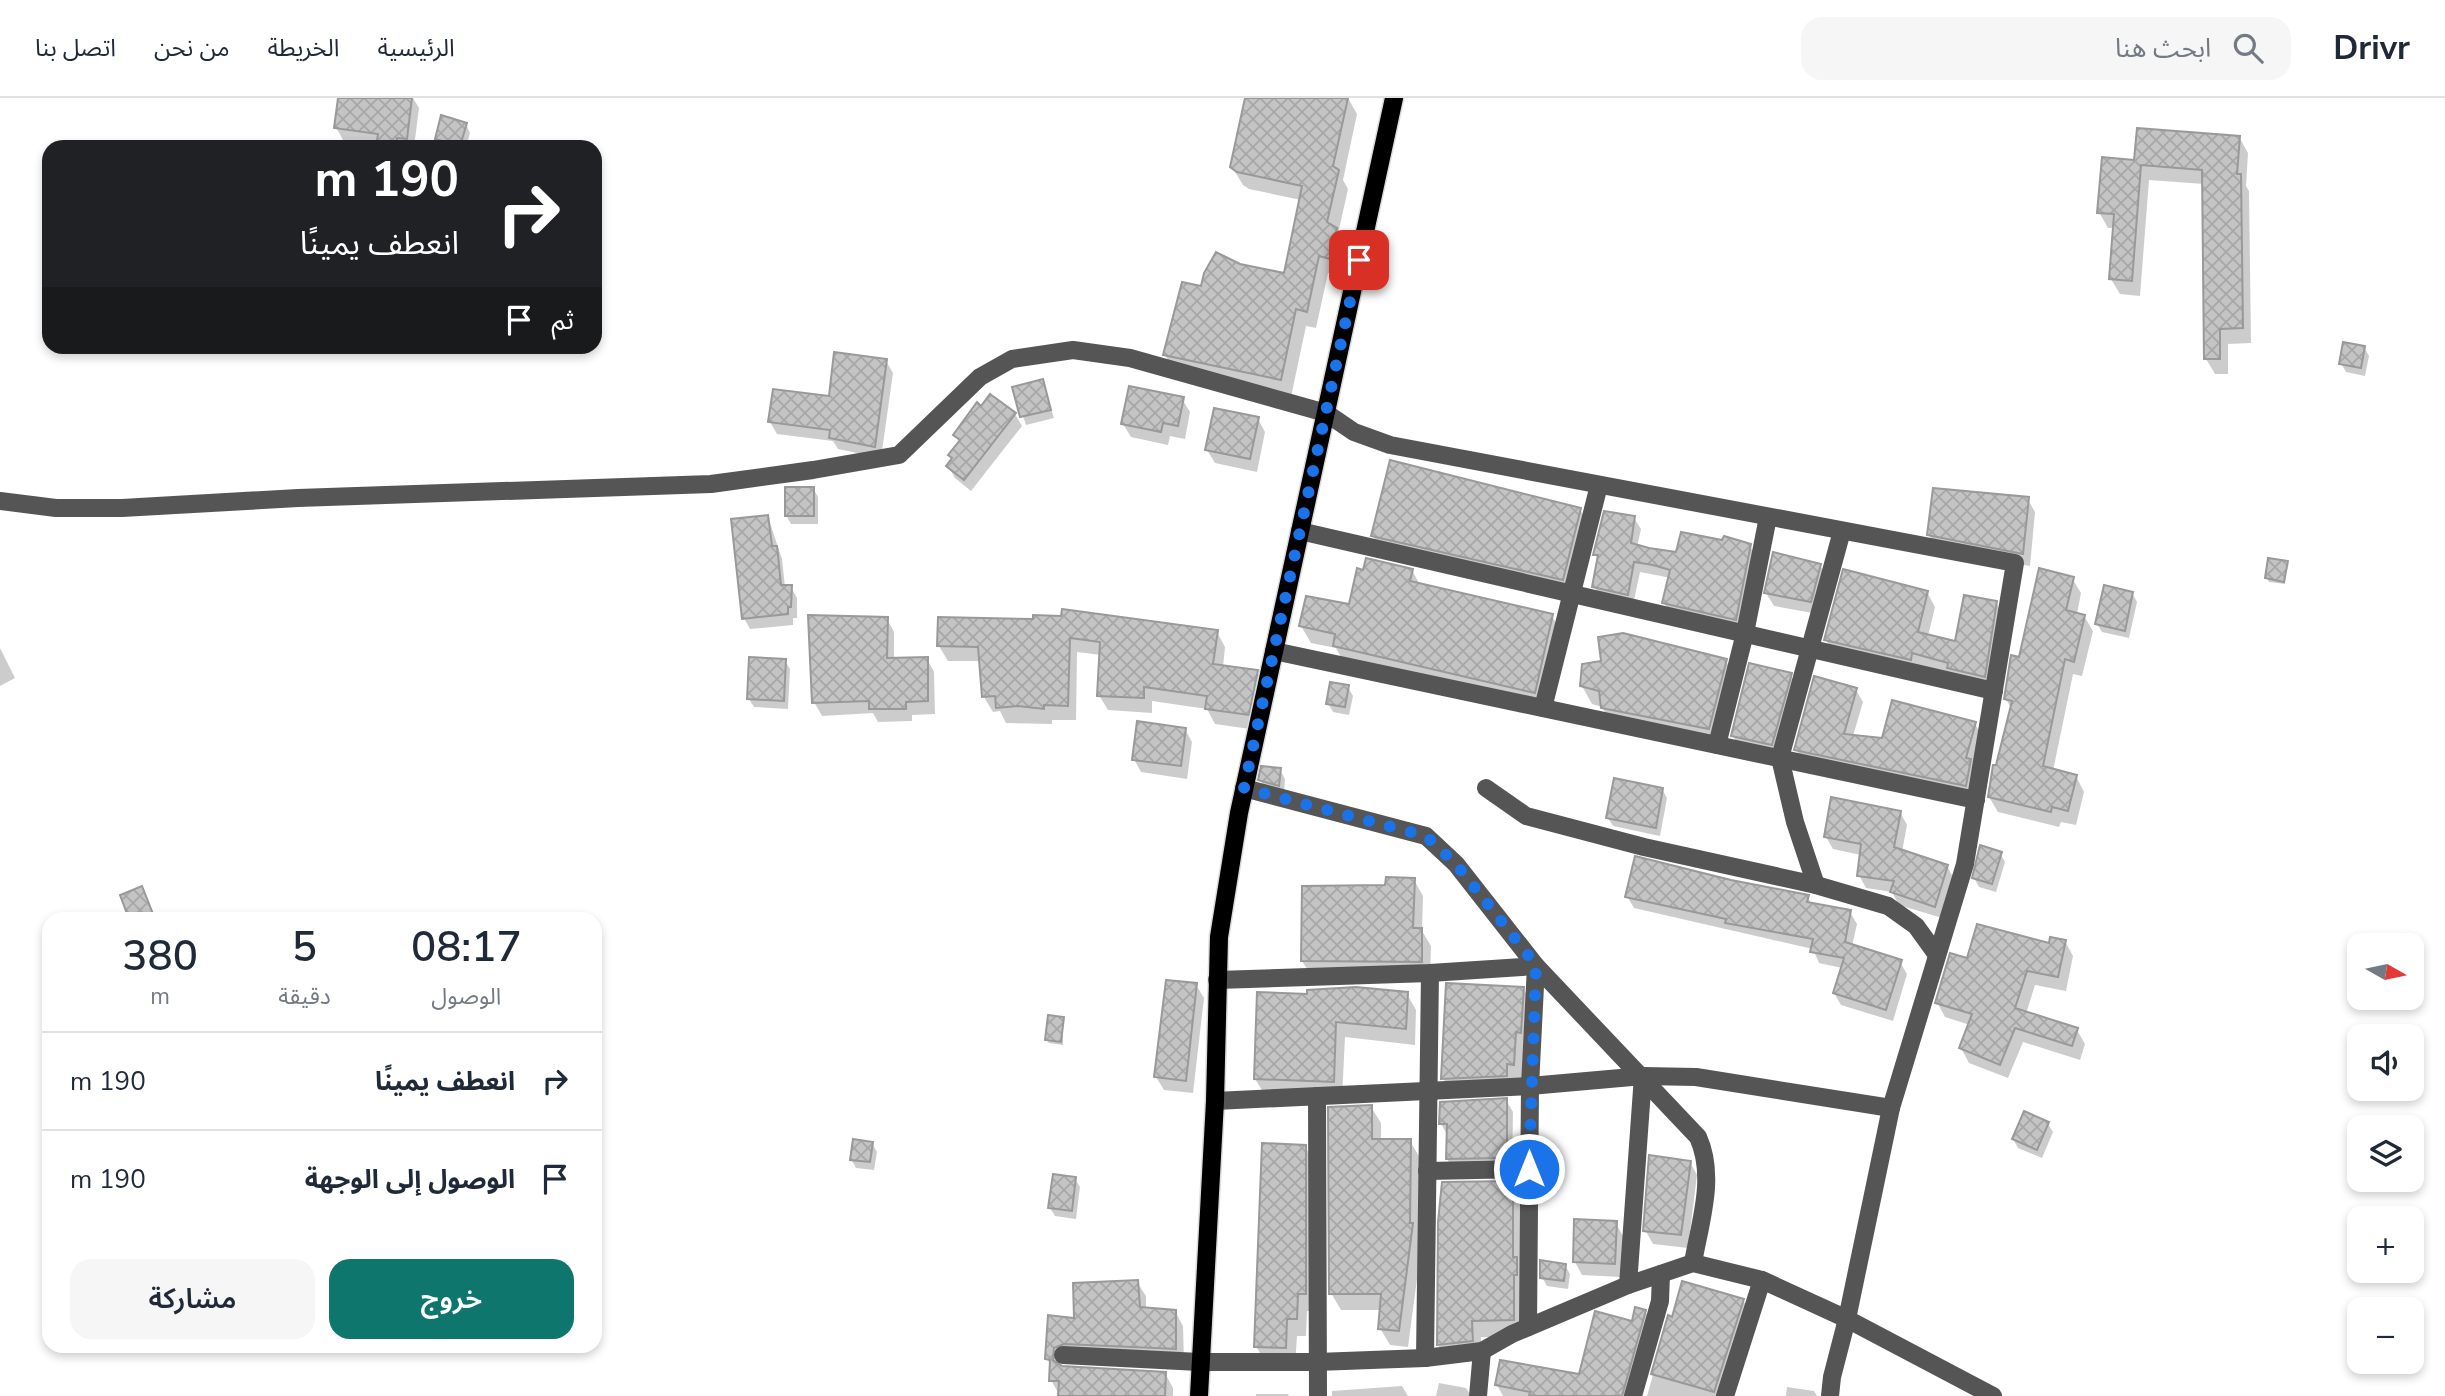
<!DOCTYPE html>
<html lang="ar">
<meta charset="utf-8">
<style>
body{margin:0;font-family:"Nunito Sans","Noto Sans Arabic",sans-serif;background:#f6f6f7;color:#1f2937;direction:rtl;height:100vh;display:flex;flex-direction:column;font-size:26px;white-space:nowrap}
*{box-sizing:border-box;margin:0}
p{font-size:23px;color:#747a83}
.icon{flex:none;width:38px;height:38px;fill:none;stroke:currentColor;stroke-width:2;stroke-linecap:round;stroke-linejoin:round}
.map{position:relative;flex:1;overflow:hidden;direction:ltr}
.side{position:absolute;left:42px;top:814px;width:560px;height:441px;display:flex;flex-direction:column;background:#fff;border-radius:21px;box-shadow:0 4px 10px #0003;direction:rtl}
.side>*{flex:none}
.top-card{position:absolute;left:42px;top:42px;width:560px;height:214px;border-radius:21px;box-shadow:0 4px 10px #0003;direction:rtl;background:#202124;color:#fff;overflow:hidden}
.needle{width:46px;rotate:99deg}
.buttons{position:absolute;left:2347px;top:835px;display:grid;gap:14px}
.buttons a{display:grid;place-items:center;width:77px;height:77px;border-radius:14px;background:#fff;box-shadow:0 4px 10px #0003;font-size:35px}
.pin{position:absolute;display:grid;place-items:center;width:60px;height:60px;color:#fff;margin:-30px;border-radius:14px;box-shadow:0 4px 10px #0006}
.me{position:absolute;width:77px;margin:-38px;rotate:0deg;stroke-linejoin:round;filter:drop-shadow(0 0 5px #0008)}
.turn{display:flex;align-items:center;gap:24px;height:147px;padding:0 28px;font-size:32px}
.turn .icon{width:91px;height:91px;stroke-width:2.5}
.turn b{display:block;font-size:49px;line-height:60px}
.then{display:flex;align-items:center;height:66px;padding:0 28px;background:#0003;gap:14px;font-size:26px}
.eta{display:flex;justify-content:space-evenly;align-items:center;height:119px;text-align:center}
.eta b{font-size:42px;font-weight:600;line-height:49px}
.button{display:flex;gap:14px;margin-top:auto;padding:14px 28px}
.button a{flex:1;height:80px;border-radius:21px;background:#0f766e;color:#fff;font-size:28px;font-weight:600;line-height:80px;text-align:center}
.button a+a{background:#f6f6f7;color:#1f2937}
ul{padding:0;list-style:none}
li{display:flex;align-items:center;gap:21px;height:98px;padding:0 28px;border-top:2px solid #e0e1e3}
li div{flex:1}
li b{display:block;font-size:26px}
li em{font-style:normal}
header{display:flex;align-items:center;gap:42px;box-sizing:border-box;height:98px;padding:0 35px;background:#fff;border-bottom:2px solid #e0e1e3}
header strong{font-size:33px}
nav{display:flex;gap:38px;margin-inline-start:auto;font-size:24px}
.search{width:490px;height:63px;background:#f6f6f7;display:flex;align-items:center;gap:18px;box-sizing:border-box;padding:0 24px;border-radius:21px;color:#747a83;font-size:26px}
.map>svg:first-child{display:block}
.shadow{fill:#0003}
.building{fill:url(#building-cross-hatch);stroke:#999;stroke-width:2}
.lines{fill:none;stroke-linecap:round;stroke-linejoin:round}
.major-casing{stroke:#dbdbdb;stroke-width:21}
.minor{stroke:#555;stroke-width:18}
.major{stroke:#000;stroke-width:18}
.route{stroke:#1a73e8;stroke-width:12;stroke-dasharray:0 21.6}
</style>
<header>
<strong>Drivr</strong>
<div class="search"><svg class="icon" aria-label="search" viewBox="0 0 24 24"><circle cx="10" cy="10" r="6"/><path d="M15 15l6 6"/></svg>ابحث هنا</div>
<nav><a>الرئيسية</a><a>الخريطة</a><a>من نحن</a><a>اتصل بنا</a></nav>
</header>
<div class="map">
<svg width="2445" height="1298" viewBox="0 0 2445 1298">
<defs>
<pattern id="building-cross-hatch" width="8" height="8" patternUnits="userSpaceOnUse" patternTransform="scale(1.75)"><rect width="8" height="8" fill="#c4c4c4"/><path d="M0 0l8 8M0 8l8-8" fill="none" stroke="#a7a7a7"/></pattern>
</defs>
<rect width="100%" height="100%" fill="#fff"/>
<g class="shadow">
<path d="M340 0H413L419 10 414 49H378L343 42 336 29Z"/>
<path d="M1247 0H1348L1357 16 1343 82 1348 91 1338 136 1346 149 1340 178 1328 175 1316 230 1306 228 1291 299 1175 274 1165 257 1202 190 1239 167 1285 177 1301 102 1249 91 1243 87 1232 69Z"/>
<path d="M466 26 470 35 466 49H442L437 41Z"/>
<path d="M2239 39 2248 55 2246 88 2249 93 2251 245 2228 246V276H2215L2206 261 2204 86 2149 82 2140 198 2120 196 2111 181 2115 130H2108L2099 114 2136 64Z"/>
<path d="M2364 249 2369 258 2365 278 2346 274 2341 265Z"/>
<path d="M886 263 893 275 881 360 838 351 833 343 777 336 770 324 831 300Z"/>
<path d="M1042 283 1054 320 1026 327 1014 291Z"/>
<path d="M1182 301 1190 314 1185 341 1170 338 1168 347 1131 339 1123 326Z"/>
<path d="M982 310 1015 316 1022 328 971 393 955 380 948 368 953 362 950 358 960 345 955 337Z"/>
<path d="M1258 321 1265 334 1257 374 1215 365 1207 352Z"/>
<path d="M813 390 818 399V426H791L786 417Z"/>
<path d="M2027 400 2035 414 2030 468 1937 450 1929 437Z"/>
<path d="M1580 412 1591 429 1572 499 1383 455 1373 438Z"/>
<path d="M768 419 782 461 785 489H791L797 500V520H793V527L750 531 744 520Z"/>
<path d="M1634 420 1641 431 1637 449 1678 456 1723 444 1750 448 1756 459 1742 532 1671 516 1664 505 1670 480 1661 478 1640 474 1633 507 1601 500 1594 488 1599 463 1595 456Z"/>
<path d="M2287 464 2285 486 2269 484 2267 480Z"/>
<path d="M1820 467 1828 481 1818 516 1774 508 1766 495Z"/>
<path d="M1412 472 1420 487 1552 518 1562 535 1544 611 1344 565 1336 550 1311 545 1301 528 1350 508Z"/>
<path d="M2072 480 2081 495 2077 516 2084 518 2093 533 2082 578 2073 576 2053 673 2076 678 2084 694 2076 727 2061 724 2059 729 1998 714 1989 699 2012 612 2006 601 2020 561Z"/>
<path d="M1927 494 1935 509 1928 538 1957 545 1996 504 2004 519 1992 593 1834 556 1826 542Z"/>
<path d="M2132 495 2137 504 2129 540 2102 534 2097 526Z"/>
<path d="M887 521 894 534V561H927L934 574 935 616 912 617V623L878 624 873 615 822 618 814 604Z"/>
<path d="M940 521 1217 534 1225 549 1223 569 1257 573 1265 588 1257 632 1215 626 1207 611 1152 603V615L1108 612 1099 597 1101 557 1077 554 1076 622H1052V626L1006 625 1000 613 993 614 984 599 981 563H948L939 548Z"/>
<path d="M0 550 15 580 0 588Z"/>
<path d="M785 563 790 571 788 611 754 609 749 601Z"/>
<path d="M1726 563 1736 581 1719 648 1613 627 1602 609 1592 606 1582 588Z"/>
<path d="M1790 576 1798 589 1779 659 1740 651 1733 638Z"/>
<path d="M1348 589 1353 598 1349 617 1333 614 1328 605Z"/>
<path d="M1856 592 1863 604 1853 638 1883 642 1975 626 1982 638 1973 700 1803 664 1796 652Z"/>
<path d="M1185 631 1192 644 1187 681 1141 674 1134 661Z"/>
<path d="M1280 672 1285 681 1284 695 1265 690 1260 682Z"/>
<path d="M1662 691 1667 700 1660 738 1613 728 1608 720Z"/>
<path d="M1900 714 1907 727 1902 754 1947 768 1954 781 1942 820 1899 807 1892 794 1866 790 1859 777 1861 757 1833 751 1826 739Z"/>
<path d="M2000 755 2005 764 1996 794 1979 789 1974 780Z"/>
<path d="M1414 782 1423 798 1422 833 1431 848 1430 880 1312 879 1302 863 1387 789Z"/>
<path d="M1731 784 1807 799 1812 806 1850 814 1857 826 1852 848 1900 864 1907 876 1893 923 1841 907 1834 895 1842 870 1819 865 1813 851 1634 810 1627 798Z"/>
<path d="M2065 843 2073 858 2066 893 2035 887 2026 916 2077 932 2085 946 2080 962 2023 944 2008 980 1969 965 1961 950 1970 927 1945 919 1937 904 1968 863Z"/>
<path d="M1196 887 1204 900 1193 995 1164 992 1156 979Z"/>
<path d="M1523 890 1533 908 1523 984 1453 998 1443 980Z"/>
<path d="M1407 896 1416 912 1415 947 1345 939 1342 1000 1265 997 1255 981 1309 898Z"/>
<path d="M1063 921V947L1049 945 1046 941Z"/>
<path d="M1506 1002 1513 1014 1512 1071 1454 1072 1447 1061 1448 1038 1441 1026Z"/>
<path d="M1371 1009 1381 1025V1043H1410L1420 1060 1422 1143 1408 1249 1390 1247 1380 1230 1382 1212H1341L1331 1195Z"/>
<path d="M2048 1026 2053 1034 2042 1060 2018 1050 2013 1041Z"/>
<path d="M872 1045 877 1054 874 1072 856 1070 851 1061Z"/>
<path d="M1305 1048 1315 1066 1316 1213H1307L1306 1238H1297L1295 1267 1266 1266 1256 1248Z"/>
<path d="M1690 1064 1697 1077 1688 1150 1653 1146 1645 1132Z"/>
<path d="M1075 1081 1080 1089 1076 1121 1055 1118 1050 1110Z"/>
<path d="M1512 1084 1522 1101 1523 1239H1481V1259L1448 1264 1438 1247Z"/>
<path d="M1615 1124 1623 1138 1622 1179 1582 1177 1575 1164Z"/>
<path d="M1565 1167 1570 1176 1568 1191 1547 1188 1542 1179Z"/>
<path d="M1137 1184 1146 1198V1212L1175 1213 1183 1228 1184 1265H1062L1061 1270 1165 1275 1173 1290V1298H1060L1051 1282 1052 1269 1047 1261 1050 1219 1076 1222Z"/>
<path d="M1743 1202 1752 1218 1729 1298H1647L1669 1220Z"/>
<path d="M1645 1213 1654 1229 1634 1298H1503L1497 1287 1580 1278Z"/>
<path d="M1439 1285 1466 1290 1471 1298H1436Z"/>
<path d="M1402 1288 1408 1298H1332V1293Z"/>
<path d="M1787 1289 1814 1293 1817 1298H1786Z"/>
<path d="M1256 1296H1288L1289 1298H1256Z"/>
</g>
<g class="building">
<path d="M338 0H412L407 41 397 40 396 49H376L378 36 334 30Z"/>
<path d="M1245 0H1348L1333 68 1339 72 1327 124 1337 130 1330 161 1319 158 1307 214 1296 211 1281 282 1163 257 1182 184 1201 188 1204 175 1216 154 1240 166 1284 175 1302 88 1237 74 1230 69Z"/>
<path d="M441 17 467 25 460 48 435 41Z"/>
<path d="M2137 30 2240 38 2237 76H2241L2243 230 2220 231V261H2204L2202 72 2141 67 2132 183 2109 181 2114 116 2097 115 2102 59 2134 62Z"/>
<path d="M2343 244 2365 248 2361 270 2339 266Z"/>
<path d="M834 254 887 261 875 349 829 340 830 332 768 324 773 291 829 298Z"/>
<path d="M1043 281 1051 312 1020 319 1012 289Z"/>
<path d="M1129 288 1184 299 1178 328 1163 325 1161 334 1121 326Z"/>
<path d="M990 296 1016 315 964 382 946 368 952 360 948 357 960 342 953 337 977 304 981 308Z"/>
<path d="M1214 310 1259 319 1250 361 1205 352Z"/>
<path d="M1390 362 1581 410 1563 482 1371 438Z"/>
<rect x="785" y="389" width="29" height="29"/>
<path d="M1933 390 2029 399 2023 456 1927 437Z"/>
<path d="M1604 413 1635 418 1631 445 1649 450 1676 454 1681 434 1722 442 1724 438 1751 446 1736 522 1662 505 1670 472 1653 467 1634 464 1628 497 1592 489 1598 457H1593Z"/>
<path d="M768 417 772 448H777L781 487H792L791 509H788V516L742 521 731 421Z"/>
<path d="M1773 454 1821 466 1811 504 1764 495Z"/>
<path d="M1366 460 1413 471 1410 483 1553 516 1535 595 1333 548 1335 536 1299 528 1306 498 1349 506 1357 470 1363 472Z"/>
<path d="M2268 460 2288 463 2284 484 2265 480Z"/>
<path d="M2039 470 2074 479 2066 512 2085 517 2074 564 2065 561 2043 668 2077 677 2068 713 2052 709 2051 714 1988 699 1993 667H1996L2012 603 2004 601 2011 557 2019 559Z"/>
<path d="M1843 471 1928 493 1918 534 1955 543 1964 497 1997 503 1985 579 1947 570 1948 565 1912 555 1911 562 1824 542Z"/>
<path d="M2104 487 2133 494 2125 533 2095 526Z"/>
<path d="M1062 511 1218 532 1213 566 1258 572 1249 617 1205 611 1207 598 1144 589V600L1097 598 1100 544 1070 540 1068 608 1044 607V611L1018 608 996 610 995 598 982 599 978 549 937 548 938 519 1033 521V517L1061 518Z"/>
<path d="M808 517 888 519 887 560 928 559V603L906 604V611H869V603L812 605Z"/>
<path d="M1623 535 1727 561 1709 631 1601 610 1599 593 1580 588 1582 566 1601 563 1598 539Z"/>
<path d="M749 559 786 561 784 603 747 601Z"/>
<path d="M1749 565 1792 575 1772 647 1731 638Z"/>
<path d="M1814 578 1857 590 1844 636 1882 640 1892 602 1976 624 1966 660 1971 661 1966 688 1794 652Z"/>
<path d="M1330 584 1349 587 1345 609 1326 606Z"/>
<path d="M1137 623 1186 630 1181 668 1132 662Z"/>
<path d="M1261 668 1281 670 1279 688 1258 682Z"/>
<path d="M1614 680 1663 690 1656 730 1606 720Z"/>
<path d="M1831 699 1901 713 1894 749 1948 767 1935 809 1890 794 1894 783 1857 778 1861 746 1824 739Z"/>
<path d="M1980 747 2002 754 1992 786 1972 780Z"/>
<path d="M1635 758 1731 782 1809 797 1807 804 1851 812 1845 844 1902 862 1886 912 1833 895 1844 860 1810 854 1813 841 1725 825 1726 821 1625 799Z"/>
<path d="M1386 779 1415 780 1413 830H1422V864L1301 863 1302 788 1385 787Z"/>
<path d="M142 788 155 821H129L120 797Z"/>
<path d="M1977 826 2049 845 2050 839 2066 842 2058 879 2027 873 2015 910 2078 930 2072 948 2015 930 2000 967 1959 950 1972 916 1935 905 1950 855 1967 860Z"/>
<path d="M1166 882 1197 885 1186 983 1154 979Z"/>
<path d="M1446 885 1524 889 1521 935 1516 934 1514 967 1507 966V978L1441 981Z"/>
<path d="M1356 889 1408 894 1406 931 1336 924 1334 984 1254 981 1257 894 1307 896V892Z"/>
<path d="M1048 917 1064 919 1061 944 1045 942Z"/>
<path d="M1507 1000V1060L1446 1061 1447 1026H1439L1440 1004Z"/>
<path d="M1372 1007V1041H1411L1410 1125H1413L1399 1233 1378 1231 1381 1196H1329L1328 1009Z"/>
<path d="M2024 1013 2049 1024 2037 1052 2012 1041Z"/>
<path d="M853 1041 873 1044 870 1064 850 1062Z"/>
<path d="M1262 1045 1306 1047V1196H1298L1297 1221H1287L1286 1250 1254 1249Z"/>
<path d="M1649 1057 1691 1063 1681 1137 1643 1133Z"/>
<path d="M1053 1076 1076 1079 1072 1113 1048 1110Z"/>
<path d="M1513 1083V1159H1517V1177H1514V1222L1472 1223 1473 1243 1437 1247 1438 1124 1442 1084Z"/>
<path d="M1574 1121 1617 1123 1615 1166 1573 1164Z"/>
<path d="M1540 1162 1566 1166 1564 1183 1540 1180Z"/>
<path d="M1138 1182 1140 1209 1176 1212V1251L1064 1246 1054 1250 1053 1262 1062 1268 1166 1274 1165 1298H1058L1059 1283H1049L1050 1262 1045 1261 1048 1217 1074 1220 1073 1185Z"/>
<path d="M1682 1183 1744 1201 1714 1294 1651 1276 1668 1217 1672 1219Z"/>
<path d="M1635 1209 1646 1212 1622 1298H1529L1530 1294 1495 1287 1500 1262 1579 1276 1595 1213 1632 1223Z"/>
</g>
<g class="lines">
<defs>
<path id="major" d="M1199 1298 1215 1003 1219 839 1239 715 1394 0"/>
</defs>
<use href="#major" class="major-casing"/>
<g class="minor">
<path d="M0 403 56 410H122L298 400 711 386 813 372 899 357 980 279 1012 261 1073 252 1130 260 1326 315 1354 334 1390 347 2015 465 1965 766 1891 1010 1847 1221 1832 1279 1830 1298"/>
<path d="M1300 433 1994 593"/>
<path d="M1274 553 1976 702"/>
<path d="M1543 610 1599 387"/>
<path d="M1717 647 1745 535 1768 419"/>
<path d="M1244 690 1426 738 1456 766 1536 868 1530 988 1528 1229"/>
<path d="M1486 690 1526 718 1644 749 1816 787 1888 808 1916 828 1937 857"/>
<path d="M1816 787 1795 724 1780 660 1842 433"/>
<path d="M1217 882 1430 875 1536 868 1698 1039C1716 1079 1700 1124 1693 1165"/>
<path d="M1643 978 1696 979 1891 1010"/>
<path d="M1317 998 1318 1298"/>
<path d="M1215 1003 1530 988 1643 978 1628 1187"/>
<path d="M1427 1073 1529 1071"/>
<path d="M1063 1257 1199 1264H1317L1425 1260 1482 1253 1512 1236 1628 1187 1693 1165 1762 1182 1847 1221 1993 1298"/>
<path d="M1425 1260 1430 875"/>
<path d="M1478 1298 1482 1253"/>
<path d="M1633 1298 1660 1203 1661 1176"/>
<path d="M1725 1298 1762 1182"/>
</g>
<use href="#major" class="major"/>
</g>
<g class="lines">
<path class="route" d="M1359 162 1244 690 1426 738 1456 766 1536 867 1529 1071"/>
</g>
</svg>
<div class="buttons">
<a><svg class="needle" viewBox="-14 -14 28 28"><path d="M0-13l5 13h-10z" fill="#e53935"/><path d="M0 13l5-13h-10z" fill="#747a83"/></svg></a>
<a><svg class="icon" aria-label="sound" viewBox="0 0 24 24"><path d="M4 9h4l5-4v14l-5-4H4zM17 9q2 3 0 6"/></svg></a>
<a><svg class="icon" aria-label="layers" viewBox="0 0 24 24"><path d="M12 4l9 5-9 5-9-5zM3 14l9 5 9-5"/></svg></a>
<a>+</a>
<a>−</a>
</div>
<div class="pin" style="left:1359px;top:162px;background:#d93025"><svg class="icon" aria-label="arrive" viewBox="0 0 24 24"><path d="M6 21V4h12l-3 4 3 4H6"/></svg></div>
<svg class="me" style="left:1529px;top:1071px" viewBox="-20 -20 40 40"><circle r="17" fill="#1a73e8" stroke="#fff" stroke-width="3"/><path d="M0-11L8 9 0 5-8 9z" fill="#fff"/></svg>
<div class="top-card">
<div class="turn"><svg class="icon" aria-label="right" viewBox="0 0 24 24"><path d="M7 20v-9h11M14 6l5 5-5 5"/></svg><div><b>190 m</b>انعطف يمينًا</div></div>
<div class="then">ثم<svg class="icon" aria-label="arrive" viewBox="0 0 24 24"><path d="M6 21V4h12l-3 4 3 4H6"/></svg></div>
</div>
<section class="side">
<div class="eta">
<div><b>08:17</b><p>الوصول</p></div>
<div><b>5</b><p>دقيقة</p></div>
<div><b>380</b><p>m</p></div>
</div>
<ul>
<li><svg class="icon" aria-label="right" viewBox="0 0 24 24"><path d="M7 20v-9h11M14 6l5 5-5 5"/></svg><div><b>انعطف يمينًا</b></div><em>190 m</em></li>
<li><svg class="icon" aria-label="arrive" viewBox="0 0 24 24"><path d="M6 21V4h12l-3 4 3 4H6"/></svg><div><b>الوصول إلى الوجهة</b></div><em>190 m</em></li>
</ul>
<div class="button"><a>خروج</a><a>مشاركة</a></div>
</section>
</div>
